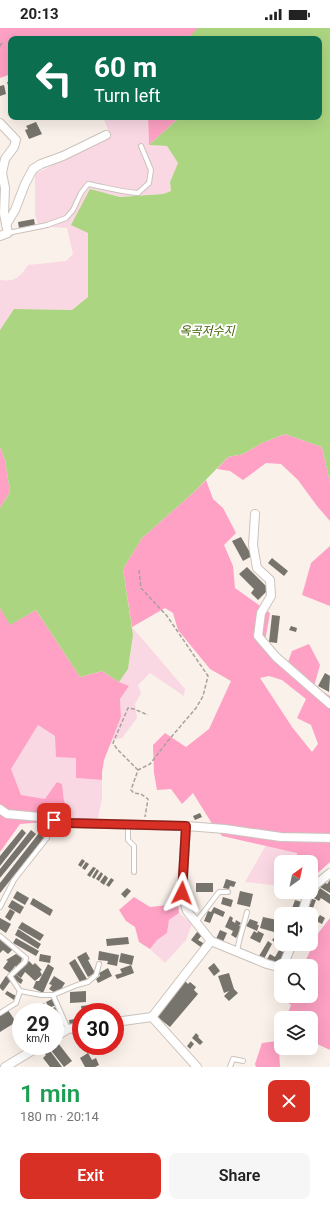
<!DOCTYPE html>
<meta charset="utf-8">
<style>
body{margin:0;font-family:Roboto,"Noto Sans KR",sans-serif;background:#f6f6f6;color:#222;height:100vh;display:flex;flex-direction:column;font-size:15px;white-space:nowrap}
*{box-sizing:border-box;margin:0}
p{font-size:13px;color:#767676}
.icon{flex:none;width:22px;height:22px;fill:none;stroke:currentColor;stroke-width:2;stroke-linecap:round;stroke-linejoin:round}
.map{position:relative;height:1039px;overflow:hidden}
.drawer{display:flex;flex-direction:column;background:#fff;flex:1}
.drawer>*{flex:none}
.guide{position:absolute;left:8px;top:8px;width:314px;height:84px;border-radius:8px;box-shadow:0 4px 16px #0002;background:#0b6e4f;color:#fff;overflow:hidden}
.needle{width:26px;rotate:33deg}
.tools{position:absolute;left:274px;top:827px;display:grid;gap:8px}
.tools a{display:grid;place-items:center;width:44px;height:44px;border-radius:8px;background:#fff;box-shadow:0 4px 16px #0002;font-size:20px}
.speed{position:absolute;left:12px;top:975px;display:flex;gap:8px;font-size:20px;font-weight:700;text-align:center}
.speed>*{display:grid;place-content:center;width:52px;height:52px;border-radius:50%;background:#fff;box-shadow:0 4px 16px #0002;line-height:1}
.speed small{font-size:10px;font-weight:400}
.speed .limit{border:6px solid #d22;background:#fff;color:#111}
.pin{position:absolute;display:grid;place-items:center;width:34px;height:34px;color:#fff;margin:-17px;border-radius:8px;box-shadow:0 2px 6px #0006}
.me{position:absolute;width:44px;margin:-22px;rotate:3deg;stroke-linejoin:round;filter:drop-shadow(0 0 3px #0008)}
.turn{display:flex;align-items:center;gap:14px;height:84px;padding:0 20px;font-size:18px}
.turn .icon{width:52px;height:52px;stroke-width:2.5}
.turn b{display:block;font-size:28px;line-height:34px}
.round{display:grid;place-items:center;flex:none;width:42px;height:42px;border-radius:8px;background:#f6f6f6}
.head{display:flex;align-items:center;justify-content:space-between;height:68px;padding:0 20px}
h1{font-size:24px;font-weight:600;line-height:30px;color:#1e9e55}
.action{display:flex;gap:8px;margin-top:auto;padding:8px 20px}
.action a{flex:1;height:46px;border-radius:8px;background:#d93025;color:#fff;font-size:16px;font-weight:600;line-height:46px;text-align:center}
.action a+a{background:#f6f6f6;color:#222}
.status{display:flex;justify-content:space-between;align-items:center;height:28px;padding:0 20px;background:#fff;direction:ltr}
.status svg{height:11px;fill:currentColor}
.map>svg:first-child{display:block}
.green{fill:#fad8e3}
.forest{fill:#fea1c4;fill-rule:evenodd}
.water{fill:#acd581}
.building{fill:#76746c}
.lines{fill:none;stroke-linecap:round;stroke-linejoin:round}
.lane-casing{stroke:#cbc3bc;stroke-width:6}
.street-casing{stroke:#cbc3bc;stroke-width:10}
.path{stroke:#a8a19c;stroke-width:1.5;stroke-dasharray:4 2;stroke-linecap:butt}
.lane{stroke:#fff;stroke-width:4}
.street{stroke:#fff;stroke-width:8}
.route-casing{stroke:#8d1f18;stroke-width:10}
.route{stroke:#d93025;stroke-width:7}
.labels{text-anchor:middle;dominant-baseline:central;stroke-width:4;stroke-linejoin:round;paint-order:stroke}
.water-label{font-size:12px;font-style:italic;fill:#3e6001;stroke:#fff}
</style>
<div class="status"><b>20:13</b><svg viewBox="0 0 49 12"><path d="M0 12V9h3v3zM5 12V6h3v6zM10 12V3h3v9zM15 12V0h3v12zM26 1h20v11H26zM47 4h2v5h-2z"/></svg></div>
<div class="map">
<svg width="330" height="1039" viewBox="0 0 330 1039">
<rect width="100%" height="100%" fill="#faf1ea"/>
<g class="green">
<path d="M103 89H148L149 117 167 118 178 135 170 154 171 163 163 166 120 169 107 165 88 205V269L72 282 14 281 0 302V252C16 254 20 249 28 237L66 233 73 226 67 200 52 199 39 202 35 186V146L110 107Z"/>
<path d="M132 599 185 661 184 668 150 645 138 657 141 665 135 676 137 690 122 710 112 712 121 689 120 671 129 658 119 654 128 641 133 607Z"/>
<path d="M38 697 55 708 76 730V750L102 752V771L98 790 72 792 64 773 62 756 57 754 45 772 21 767 11 741Z"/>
<path d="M266 817 297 825 298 834H281V858L245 854Z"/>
<path d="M179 885 192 896 186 912 165 935 150 921 156 912 167 905 169 892Z"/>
</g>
<g class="forest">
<path d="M0 0H199L187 11H11V46L0 50Z"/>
<path d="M148 89H180L149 117Z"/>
<path d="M285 406 322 419 330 455V493L317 478 298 452 281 436 266 435 243 452 230 443 217 441 228 429 243 426 262 415Z"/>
<path d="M0 419 5 432 10 464 0 480Z"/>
<path d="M206 452 213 471 223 480 236 505 224 517 233 538 235 560 270 585 265 613 288 634 292 623 309 616 320 637 314 658 330 668V834L311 851V834H298L297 825 222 808 211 794 193 765 182 776 171 761 157 762 154 745 153 717 165 705 186 719 209 701 231 653 210 641 178 602 173 585 165 580 132 599 123 541 142 510 194 464ZM269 648 282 652 306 671 297 690 311 697 318 716 312 724 292 699 260 650Z"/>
<path d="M330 518V578L302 567 311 535Z"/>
<path d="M0 580 11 596 36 582 80 649 102 643 119 654 129 658 120 671 121 689 104 732 102 744V752L76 750V730L56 729 55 708 38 697 11 741 21 767 45 771 57 754 62 756 64 773 72 792 20 796 0 824Z"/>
<path d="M134 869 150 879 178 876 179 885 169 892 167 905 157 912 150 921 139 914 135 899 126 893 119 882Z"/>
<path d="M330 890V1022L311 1013V990H286L291 977 286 973 288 968H311V938H303L319 904Z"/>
<path d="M281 1004V1020H299L298 1022 279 1020 280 1039H256L255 1036 262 1015 277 1013Z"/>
</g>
<path class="water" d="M198 0H330V455L322 419 285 406 262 415 243 426 228 429 194 464 142 510 123 541 133 607 128 641 119 654 102 643 80 649 36 582 10 597 0 580V480L10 464 5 432 0 419V302L14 281 72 282 88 269V205L71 197 90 161 120 169 163 166 171 163 170 154 178 135 167 118 149 117 180 89H319V11H187Z"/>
<g class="building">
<path d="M11 53V67L7 54Z"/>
<path d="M4 57 6 66 0 68V58Z"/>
<path d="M36 94 42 106 29 111 25 102 28 101 26 98Z"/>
<path d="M34 191 35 197 19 200 18 194Z"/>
<path d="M241 509 252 528 243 533 232 513Z"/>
<path d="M272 530 288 543 284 548 268 535Z"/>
<path d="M247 539 269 561 258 572 251 565 254 561 239 546Z"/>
<path d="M272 587 280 588 277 615 269 614Z"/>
<path d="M291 598 297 600 296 604 289 602Z"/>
<path d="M325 645 330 648 329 664 318 658Z"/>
<path d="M200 785 202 789 195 792 193 788Z"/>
<path d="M22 801 26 805 0 838V828Z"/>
<path d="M31 802 36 806 0 850V841Z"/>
<path d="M39 805 44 810 0 865V855Z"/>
<path d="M82 831 85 833 81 839 78 837Z"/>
<path d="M86 834 89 836 85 842 82 840Z"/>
<path d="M93 839 96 840 90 849 87 847Z"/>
<path d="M97 841 99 843 94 851 92 849Z"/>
<path d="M101 844 103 846 99 853 96 851Z"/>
<path d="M105 847 108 850 104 857 100 854Z"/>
<path d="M111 850 114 852 109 859 106 857Z"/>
<path d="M226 851 236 854 234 859 230 858 229 861 223 860Z"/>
<path d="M330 852V865L320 859 324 854 327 856Z"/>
<rect x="196" y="855" width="17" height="9"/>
<path d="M127 860 131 863 125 870 121 866Z"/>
<path d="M320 860 330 867V876L321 870 319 873 314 870Z"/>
<path d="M17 863 29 870 25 877 13 870Z"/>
<path d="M240 863 253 866 250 879 237 876Z"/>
<path d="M223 869 233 872 231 879 221 876Z"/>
<path d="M33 870 53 882 50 888 30 876Z"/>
<path d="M312 871 316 872 313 880 309 879Z"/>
<path d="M12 872 24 879 20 886 8 879Z"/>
<path d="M295 872 302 874 298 886H290Z"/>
<path d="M214 879 225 884 223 889 214 885 210 895 204 893 208 883 211 884Z"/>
<path d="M10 881 15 884 10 893 5 889Z"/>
<path d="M320 887 325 890 322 896 316 893Z"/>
<path d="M230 888 233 890 232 893 235 895 236 892 241 895 239 898 242 899 236 910 231 907 233 903 225 899Z"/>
<path d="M263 889 277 892 274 904 260 900Z"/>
<path d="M0 890 11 896 6 905 0 901Z"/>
<path d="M250 891 258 894 257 897H259L257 903 246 898Z"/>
<path d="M22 894 44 907 40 913 18 900Z"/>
<path d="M18 901 41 916 38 921 15 907Z"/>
<path d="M220 902 227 905 223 914 216 911Z"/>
<path d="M254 903 257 905 258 903 264 906 260 915 250 910Z"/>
<path d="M197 904 202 907 198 912 205 916 202 920 191 912Z"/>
<path d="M279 904 281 906V916H288L283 921 272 912Z"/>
<path d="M128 909 129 916 107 918 106 911Z"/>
<path d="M0 910 13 921 8 926 3 922 0 925Z"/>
<path d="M16 910 39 923 36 928 13 915Z"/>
<path d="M268 913 272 916 264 931 259 928Z"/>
<path d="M279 922 285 925 279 937 267 931 270 926 275 929Z"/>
<path d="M99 923 119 927 117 938 107 936 108 933 98 932Z"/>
<path d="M86 924 90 931 88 932 95 945 88 949 77 929Z"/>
<path d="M121 925 134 928 132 937 119 934Z"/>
<path d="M16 926 22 930 21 934 17 939 15 938 10 945 3 940 8 933 6 932Z"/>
<path d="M40 926 51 928 50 935 39 933Z"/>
<path d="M75 931 87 951 80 954 69 935Z"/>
<path d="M29 933 33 937 35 935 42 942 40 943 42 947 35 953 25 944 21 950 15 946Z"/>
<path d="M214 935 220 943 214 948 208 940Z"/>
<path d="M48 936 54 940 43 965 33 960 36 953H39Z"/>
<path d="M131 937 134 945 117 951 115 947 122 945 120 941Z"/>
<path d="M108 940 112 948 98 955 96 951 100 948 99 945Z"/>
<path d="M229 945 234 961 238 965 229 973 224 968 229 963 224 965 218 948Z"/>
<path d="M15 946 23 952 21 956 12 950Z"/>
<path d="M6 948 11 952 3 963 0 960V957Z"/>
<path d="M54 948 65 955 60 963 57 962 55 965 49 961 52 957 49 956Z"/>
<path d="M184 952 188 956 190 954 196 959 194 962 198 966 170 999 155 987Z"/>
<path d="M7 963 16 968 14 972 5 966Z"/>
<path d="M86 963V974L70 975V964Z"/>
<path d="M52 971 56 977 49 980 46 974Z"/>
<path d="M44 975 47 981 41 984H26Z"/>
<path d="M90 977V984H82L81 978Z"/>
<path d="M55 979 58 985 55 986V984H46Z"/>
<path d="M8 982 16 994 0 1004V988Z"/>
<path d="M58 987 61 992 55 995V988Z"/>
<path d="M81 990V997L70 999 69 992Z"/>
<path d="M60 995 63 1001 55 1005V998Z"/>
<path d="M196 1005 199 1008 198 1009 203 1014 200 1017 192 1010Z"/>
<path d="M191 1013 194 1016 190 1021 187 1018Z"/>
<path d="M58 1015 72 1033 64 1039 50 1021Z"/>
<path d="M48 1020 62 1039H50L43 1030 46 1027 43 1024Z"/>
<path d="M88 1025 92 1032 96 1030 99 1037 95 1039H85L80 1030Z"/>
</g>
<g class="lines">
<defs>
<g id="lane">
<path d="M8 205 47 197 66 190 73 182 81 165 88 156C105 159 121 164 138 165L149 155 151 142 141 118"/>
<path d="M128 797V812L134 818V844"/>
<path d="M0 879 14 852 47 810"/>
<path d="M196 894 219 864H228"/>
<path d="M0 908 26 930 25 934 10 948 20 963 41 967H53L68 1001"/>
<path d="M237 924C239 910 244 897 247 884"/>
<path d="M53 967 77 957 88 954 96 947 99 936"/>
<path d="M0 985 16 975 20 963"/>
<path d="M230 1039 233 1031 243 1033"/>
</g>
<g id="street">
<path d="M0 95 16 112 14 119 5 131 2 145 5 160 4 186 8 205 0 208"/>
<path d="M6 197 15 182 25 156 33 141 41 136 63 128 106 107"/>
<path d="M255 486 253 517 257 540 270 552 271 568 261 585 258 608 276 629 330 676"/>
<path d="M0 781 7 786 40 789 68 795 186 798 182 865 187 883 211 913"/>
<path d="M186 798 225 801 281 809 330 810"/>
<path d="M311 863 314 858 330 845"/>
<path d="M302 886 307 869 310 864"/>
<path d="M283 938 292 916"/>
<path d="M152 989 197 1039"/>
<path d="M115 994 152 989 211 913 267 936 281 940"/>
<path d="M55 1009 68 1001 81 999"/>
<path d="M5 1039 40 1018"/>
</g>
</defs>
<use href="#lane" class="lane-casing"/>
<use href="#street" class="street-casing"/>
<g class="path">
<path d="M0 18 3 13"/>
<path d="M139 542 141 560 167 588 208 648 203 668 196 680 167 714 150 736 138 742 131 762 134 765 141 766 148 771 145 789"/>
<path d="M138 742 117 721 113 715 128 680 134 681 148 687"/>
</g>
<use href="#lane" class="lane"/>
<use href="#street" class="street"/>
</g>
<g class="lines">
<defs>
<path id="route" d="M54 792 68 795 186 798 182 865"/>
</defs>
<use href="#route" class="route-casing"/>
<use href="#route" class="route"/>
</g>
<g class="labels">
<g class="water-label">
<text x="207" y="303">옥곡저수지</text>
</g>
</g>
</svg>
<div class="tools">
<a><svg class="needle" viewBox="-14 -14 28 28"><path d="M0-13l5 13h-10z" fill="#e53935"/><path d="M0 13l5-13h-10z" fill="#767676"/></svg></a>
<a><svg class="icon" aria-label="sound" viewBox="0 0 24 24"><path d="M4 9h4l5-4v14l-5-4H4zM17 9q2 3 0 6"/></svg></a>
<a><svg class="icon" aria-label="search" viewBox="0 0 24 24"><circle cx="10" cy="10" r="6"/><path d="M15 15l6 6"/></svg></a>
<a><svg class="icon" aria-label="layers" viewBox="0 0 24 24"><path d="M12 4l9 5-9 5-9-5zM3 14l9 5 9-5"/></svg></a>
</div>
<div class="speed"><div>29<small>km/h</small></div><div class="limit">30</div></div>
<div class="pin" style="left:54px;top:792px;background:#d93025"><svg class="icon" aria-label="arrive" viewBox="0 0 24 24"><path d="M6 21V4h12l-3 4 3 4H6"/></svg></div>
<svg class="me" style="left:182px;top:865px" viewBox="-20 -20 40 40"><path d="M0-17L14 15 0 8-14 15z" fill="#d93025" stroke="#fff" stroke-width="4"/></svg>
<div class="guide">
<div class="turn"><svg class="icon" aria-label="left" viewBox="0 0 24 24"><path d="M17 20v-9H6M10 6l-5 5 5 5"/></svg><div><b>60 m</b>Turn left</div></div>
</div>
</div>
<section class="drawer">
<div class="head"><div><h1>1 min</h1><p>180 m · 20:14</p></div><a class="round" style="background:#d93025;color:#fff"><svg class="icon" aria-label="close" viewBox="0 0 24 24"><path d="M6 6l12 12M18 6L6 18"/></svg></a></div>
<div class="action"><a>Exit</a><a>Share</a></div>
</section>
